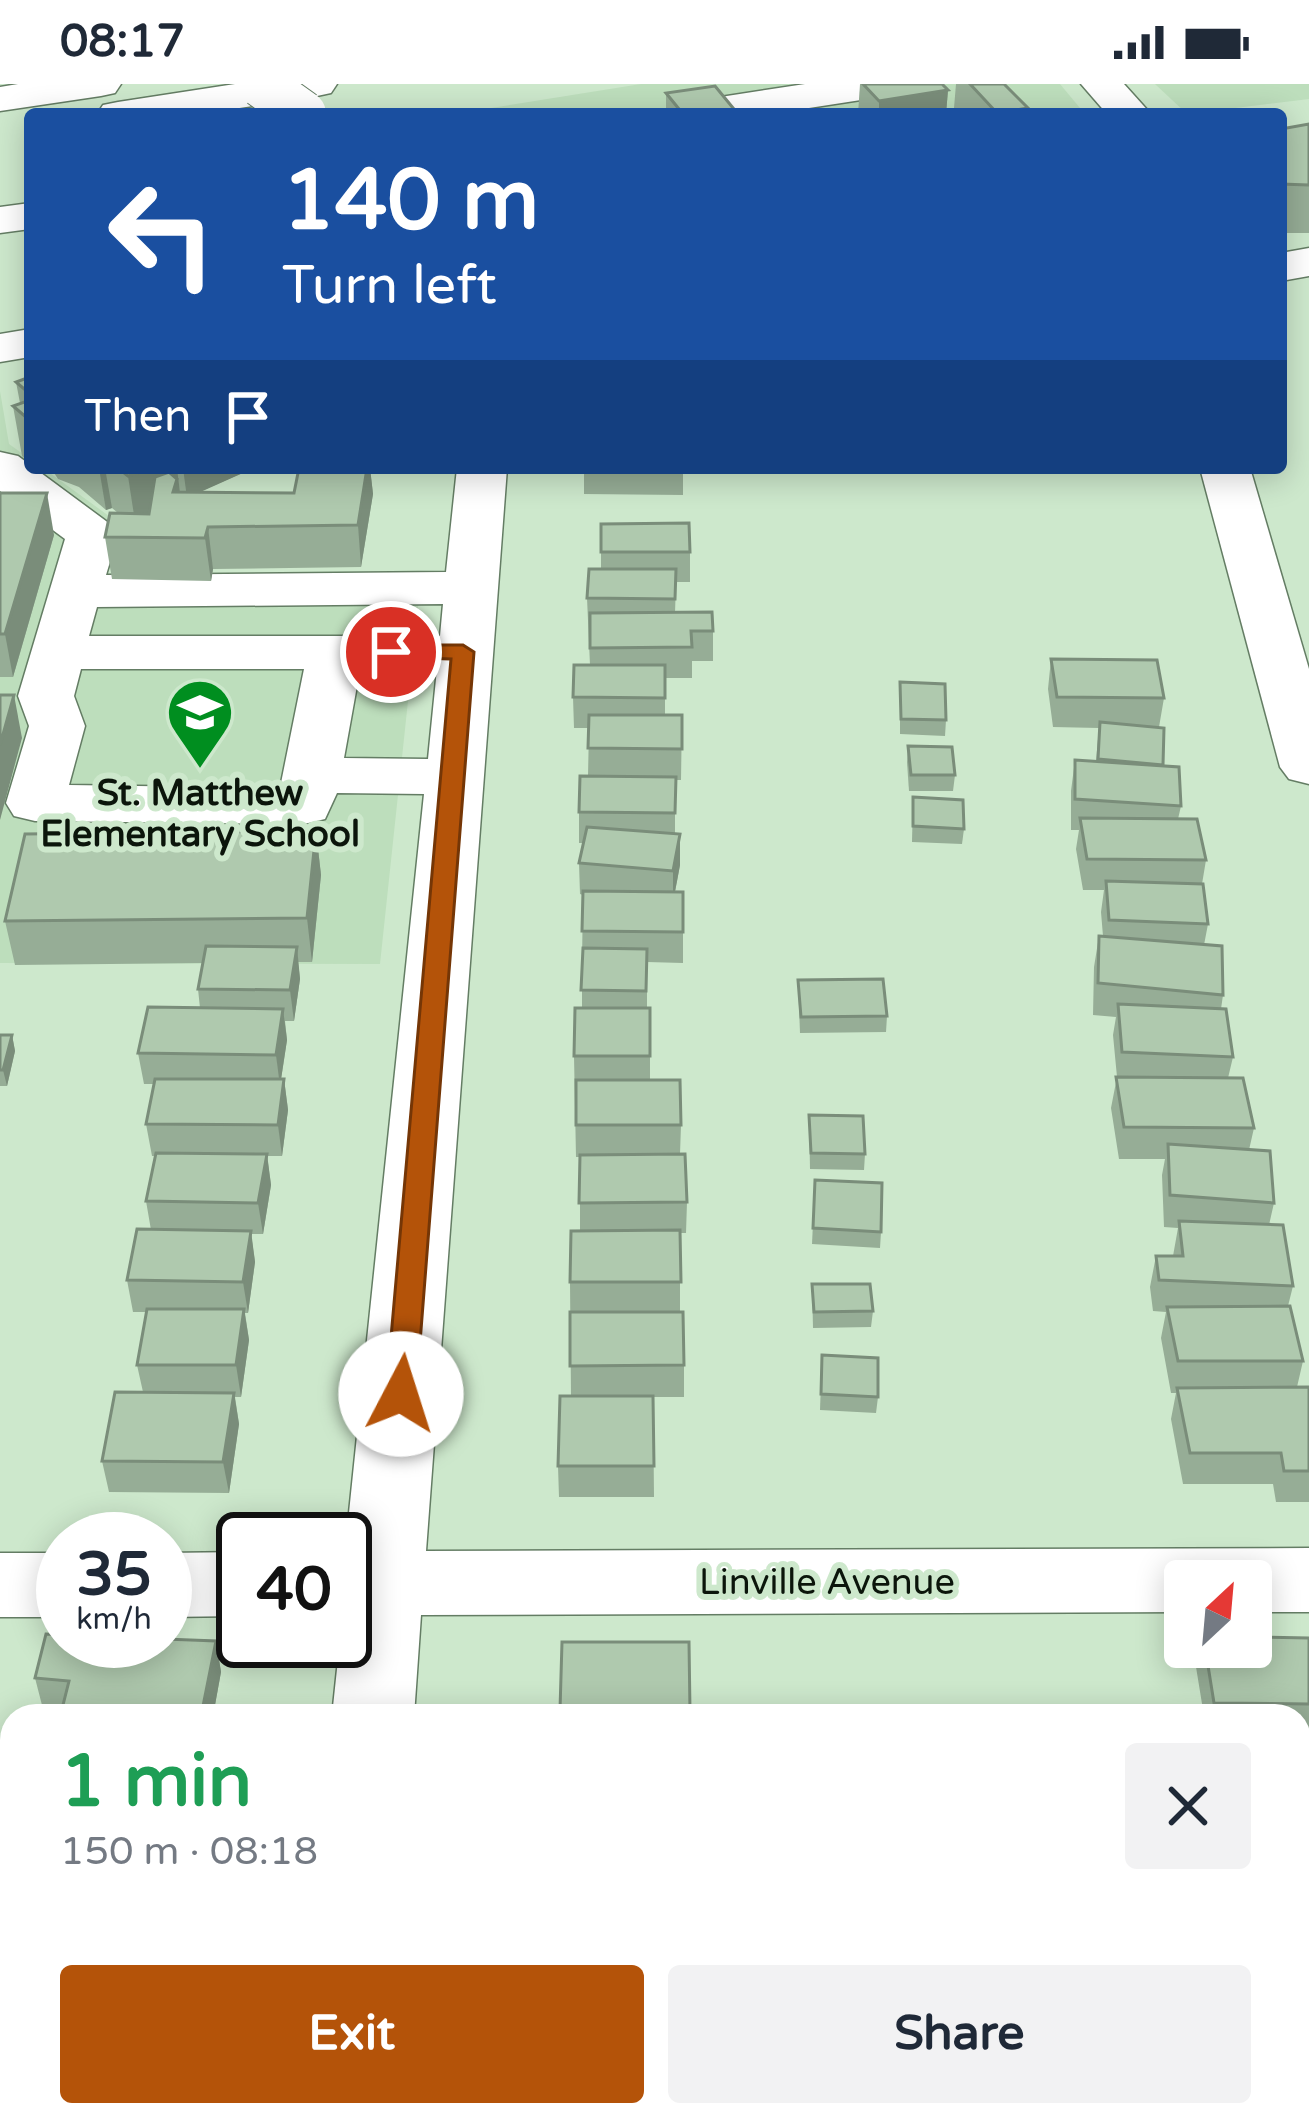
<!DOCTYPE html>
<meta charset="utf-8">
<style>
body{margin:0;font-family:"Varela Round",sans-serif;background:#f2f2f3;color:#1f2937;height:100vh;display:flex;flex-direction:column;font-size:45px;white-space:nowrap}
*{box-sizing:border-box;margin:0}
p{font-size:39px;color:#747a83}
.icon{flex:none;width:66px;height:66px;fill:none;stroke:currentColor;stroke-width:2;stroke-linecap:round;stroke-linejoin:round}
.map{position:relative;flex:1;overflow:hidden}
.sheet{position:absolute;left:0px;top:1620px;width:1311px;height:423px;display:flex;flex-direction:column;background:#fff;border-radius:36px 36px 0 0;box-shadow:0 6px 30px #0003}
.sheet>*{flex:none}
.guide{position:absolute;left:24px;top:24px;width:1263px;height:366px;border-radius:12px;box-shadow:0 6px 30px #0003;background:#1a4fa0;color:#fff;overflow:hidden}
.needle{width:78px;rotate:26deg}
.fabs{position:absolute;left:1164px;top:1476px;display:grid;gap:24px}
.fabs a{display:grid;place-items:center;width:108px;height:108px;border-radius:12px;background:#fff;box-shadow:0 6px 30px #0003;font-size:60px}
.speed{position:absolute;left:36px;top:1428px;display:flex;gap:24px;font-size:60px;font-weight:700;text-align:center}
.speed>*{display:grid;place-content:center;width:156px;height:156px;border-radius:50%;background:#fff;box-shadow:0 6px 30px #0003;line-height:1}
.speed small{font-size:30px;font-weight:400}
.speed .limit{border:6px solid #111;border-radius:18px;background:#fff;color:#111}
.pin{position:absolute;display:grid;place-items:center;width:102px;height:102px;color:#fff;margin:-51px;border:6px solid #fff;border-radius:50%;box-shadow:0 3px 12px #0007}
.me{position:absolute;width:132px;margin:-66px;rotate:5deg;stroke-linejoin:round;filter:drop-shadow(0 0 9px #0008)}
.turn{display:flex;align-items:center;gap:42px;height:252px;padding:0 60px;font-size:54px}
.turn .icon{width:156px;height:156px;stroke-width:2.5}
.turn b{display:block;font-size:84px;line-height:102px}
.then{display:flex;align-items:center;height:114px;padding:0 60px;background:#0003;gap:24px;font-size:45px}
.round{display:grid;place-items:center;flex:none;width:126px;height:126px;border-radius:12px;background:#f2f2f3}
.summary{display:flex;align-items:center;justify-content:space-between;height:204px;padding:0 60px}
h1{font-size:72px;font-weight:700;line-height:90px;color:#1e9e55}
.action{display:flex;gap:24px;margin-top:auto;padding:24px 60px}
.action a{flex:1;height:138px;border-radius:12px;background:#b45309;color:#fff;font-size:48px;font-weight:700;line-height:138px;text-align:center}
.action a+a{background:#f2f2f3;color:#1f2937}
.status{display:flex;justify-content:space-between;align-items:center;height:84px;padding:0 60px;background:#fff;direction:ltr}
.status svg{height:33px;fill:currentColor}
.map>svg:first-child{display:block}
.built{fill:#bddebc}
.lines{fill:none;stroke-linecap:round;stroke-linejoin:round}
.minor-casing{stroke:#647d64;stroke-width:3}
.major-casing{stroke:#647d64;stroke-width:3}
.highway-casing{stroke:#647d64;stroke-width:3}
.minor{fill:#fff;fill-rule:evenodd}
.major{fill:#fff;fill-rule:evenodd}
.highway{fill:#fff;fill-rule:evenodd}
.minor-bridge-casing{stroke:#647d64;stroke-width:48;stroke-linecap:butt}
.minor-bridge{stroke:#fff;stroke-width:46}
.wall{fill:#96ad96}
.shaded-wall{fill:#7a8d7a}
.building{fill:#afc9ae;stroke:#7a8d7a;stroke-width:3}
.route{fill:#b45309;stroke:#753606;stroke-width:3}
.labels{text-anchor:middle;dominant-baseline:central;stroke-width:12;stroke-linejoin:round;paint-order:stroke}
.poi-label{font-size:36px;font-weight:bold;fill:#0b150b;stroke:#cde8cc}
.street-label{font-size:36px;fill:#0b150b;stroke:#cde8cc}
</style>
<div class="status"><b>08:17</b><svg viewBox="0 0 49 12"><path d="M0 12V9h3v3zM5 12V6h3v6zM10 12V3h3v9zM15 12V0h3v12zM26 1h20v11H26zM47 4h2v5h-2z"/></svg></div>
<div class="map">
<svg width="1309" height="2042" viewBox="0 0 1309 2042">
<rect width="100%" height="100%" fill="#cde8cc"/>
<g class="built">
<path d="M641 0H1060L1085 30H454Z"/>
<path d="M1155 0H1309V15L1187 30Z"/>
<path d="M0 307 9 360 30 375V384H43L124 443 107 490 421 495 380 880 0 879Z"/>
</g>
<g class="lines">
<defs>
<g id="minor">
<path d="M805 0H907L901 9 887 12 770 30H667L673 21 688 18Z"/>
<path d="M1081 0H1124L1151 30H1107Z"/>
<path d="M30 119V145L0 149V123Z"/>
<path d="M1309 164V192L1281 197V169Z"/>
<path d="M0 368 18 372 110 440 118 451 106 491 446 488 457 384H507L426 1467 1309 1464V1528H1251V1497H1185V1528L421 1531 414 1632H332L340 1557H345V1467L424 710 337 709 325 735 304 740 35 737 14 732 6 719 29 642 18 612 65 455 0 407ZM443 520 440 552H89L97 523ZM81 585H304L280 704 69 701 85 642 74 612ZM360 585H437L428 675 344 674Z"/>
<path d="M1200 384H1250L1309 585V700L1289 695 1280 683Z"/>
<path d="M243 1468V1532L165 1533V1469Z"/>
<rect x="0" y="1469" width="63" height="64"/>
<path d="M294 2031H384V2042H292Z"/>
</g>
<path id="major" d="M30 245V273L0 278V250Z"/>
<g id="highway">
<path d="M18 0H121L115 9 101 12 0 27V3Z"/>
<path d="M235 0H337L331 9 317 12 200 30H97L103 21 118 18Z"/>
</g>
</defs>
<use href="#minor" class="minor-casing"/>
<use href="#major" class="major-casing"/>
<use href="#highway" class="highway-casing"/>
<use href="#minor" class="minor"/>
<use href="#major" class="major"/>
<use href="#highway" class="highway"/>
<defs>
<path id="minor-bridge" d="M261 0 303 30"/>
</defs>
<use href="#minor-bridge" class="minor-bridge-casing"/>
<use href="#minor-bridge" class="minor-bridge"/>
</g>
<g class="wall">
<path d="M860 0H942L948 6 946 30H858Z"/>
<path d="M956 0H1004L1028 24V30H960L954 24Z"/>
<path d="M666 9 738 30H666Z"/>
<path d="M1309 40V149H1281V45Z"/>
<path d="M30 293V380L22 372 13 322 20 319 16 298Z"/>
<path d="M51 384H254L199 408 294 409 299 384H370L373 410 361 483 213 485 211 497 112 495 105 453 118 429 112 424 106 426 79 403 58 395Z"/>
<path d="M584 384H683V411L584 410Z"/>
<path d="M0 409 54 451 13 593H0Z"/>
<path d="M601 440 690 468V498H676L675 529 713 547V577H692V594H665V631H682L681 696H675V749L680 750V781L675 808H683V879L647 878V924H650V996L681 1041 680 1070 687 1118 686 1149H680V1228L684 1281V1313H653L654 1413H559L558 1382 571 1312 570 1198 580 1147V1073H576L574 972 582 924V877L583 811 580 810 579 779 584 759H579V728L588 692 589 644H574L573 613 590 581 587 514 601 485Z"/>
<path d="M1051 575 1164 614 1159 643 1163 682 1181 722 1178 735 1206 776 1202 800 1208 840 1204 861 1223 911 1221 925 1233 973 1228 994 1254 1044 1249 1066 1274 1119 1269 1141 1293 1202 1288 1222 1303 1277 1297 1303H1309V1418H1276L1273 1400H1183L1171 1335 1176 1309H1171L1161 1254 1166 1228 1153 1227 1150 1203 1156 1172H1173L1178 1144 1164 1143 1162 1091 1165 1075H1119L1111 1024 1117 993 1113 951 1116 933 1093 931 1094 883 1099 852H1103L1101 828 1104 806H1083L1076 765 1079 746H1071V707L1075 676 1096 677 1099 644 1053 643 1048 605Z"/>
<path d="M900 598 946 636 945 652 900 650Z"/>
<path d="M908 662 955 691 953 707H909L907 678Z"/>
<path d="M913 713 964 745 962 760 912 758Z"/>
<path d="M316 747 321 791 312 878H298L300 895 294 937H285L287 956 281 995H284L288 1026 282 1072H267L271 1101 263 1150H251L255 1178 248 1229H245L249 1256 241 1313H235L239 1340 229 1409 109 1408 102 1377 143 1308 137 1281 146 1228H133L127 1196 151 1146 146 1117 155 1072H152L146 1040 154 1000H144L138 969 200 924 198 905 203 879 15 881 5 837Z"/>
<path d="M798 896 887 932 886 948 800 949Z"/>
<path d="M0 951H12L15 967 7 1002H0Z"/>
<path d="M809 1031 865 1070 864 1086 810 1085Z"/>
<path d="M815 1096 881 1148 880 1164 812 1160Z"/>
<path d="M812 1200 873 1227 871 1243 813 1244Z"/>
<path d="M822 1271 878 1313 876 1329 820 1326Z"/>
<path d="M1309 1554V1651H1299V1632H1204L1196 1583 1201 1563H1251Z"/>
<path d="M216 1557 221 1588 213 1632H64L62 1626 43 1625 35 1594Z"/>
<path d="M562 1558H689L690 1632H560Z"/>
<path d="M1299 1753 1309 1754V1874L1299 1873Z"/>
</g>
<g class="shaded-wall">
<path d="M948 6 946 30H879V17Z"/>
<path d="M1028 24V30H997V29Z"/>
<path d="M99 384H105L112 424 106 426Z"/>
<path d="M151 384H177L180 409 136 444 128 392Z"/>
<path d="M183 384H254L187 414Z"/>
<path d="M367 384H370L373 410 361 483 358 441Z"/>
<path d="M47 409 54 451 13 593 5 550Z"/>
<path d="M208 443 213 485 211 497 205 454Z"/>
<path d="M14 611 22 654 0 736V661Z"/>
<path d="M316 747 321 791 312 878 307 834Z"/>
<path d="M680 750V781L673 818V787Z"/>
<path d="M297 863 300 895 294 937 290 906Z"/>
<path d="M283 925 287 956 280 1002 276 971Z"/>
<path d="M12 951 15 967 7 1002 3 986Z"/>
<path d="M284 995 288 1026 282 1072 278 1041Z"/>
<path d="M267 1070 271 1101 263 1150 258 1119Z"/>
<path d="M251 1147 255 1178 248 1229 243 1198Z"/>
<path d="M244 1225 249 1256 241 1313 236 1281Z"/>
<path d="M234 1309 239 1340 229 1409 223 1378Z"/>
<path d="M216 1557 221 1588 213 1632H201Z"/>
<path d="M137 2031H149L150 2042H134Z"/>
</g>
<g class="building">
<path d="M863 0H942L948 6 879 17Z"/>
<path d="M970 0H1004L1028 24 997 29Z"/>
<path d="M715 2 738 30H683L666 9Z"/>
<path d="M1309 40V101L1281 100V45Z"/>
<path d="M30 293V310L16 298Z"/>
<path d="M30 316V333L27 334 13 322Z"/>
<path d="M118 384H151L128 392Z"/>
<path d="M299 384H367L358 441 208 443 205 454 105 453 110 429 149 430 155 393 169 388 177 395 173 408 294 409Z"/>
<path d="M0 409H47L5 550H0Z"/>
<path d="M689 439 690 468H601V440Z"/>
<path d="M589 485H676L675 515 587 514Z"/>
<path d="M712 528 713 547H691L692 563 590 564V529Z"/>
<path d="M1051 575 1157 576 1164 614 1057 613Z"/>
<path d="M574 581H665V614L573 613Z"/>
<path d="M900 598 945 600 946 636 901 635Z"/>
<path d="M0 611H14L0 661Z"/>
<path d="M589 631H682V665L588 664Z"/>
<path d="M1100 638 1164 644 1163 681 1098 675Z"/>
<path d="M908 662 952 663 955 691H911Z"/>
<path d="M1075 676 1179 683 1181 722 1075 715Z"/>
<path d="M580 692 676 693 675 729 579 728Z"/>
<path d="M913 713 963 716 964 745 913 742Z"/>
<path d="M1080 734 1197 735 1206 776 1087 775Z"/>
<path d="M587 743 680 750 673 787 579 779Z"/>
<path d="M316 747 307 834 5 837 25 750Z"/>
<path d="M1106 797 1203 800 1208 840 1109 836Z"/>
<path d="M583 807 683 808V848L582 847Z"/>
<path d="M1099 852 1222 862 1223 911 1098 899Z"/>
<path d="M206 862 297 863 290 906 198 905Z"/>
<path d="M583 864 647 865 646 907 581 906Z"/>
<path d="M883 895 887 932 801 933 798 896Z"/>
<path d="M1118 920 1226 925 1233 973 1122 968Z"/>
<path d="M148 923 283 925 276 971 138 969Z"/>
<path d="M575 924H650V972H574Z"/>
<path d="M0 951H12L3 986H0Z"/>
<path d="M1116 993 1243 994 1254 1044 1124 1043Z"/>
<path d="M155 995H284L278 1041 146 1040Z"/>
<path d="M576 996H680L681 1041H576Z"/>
<path d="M809 1031 863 1032 865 1070 811 1069Z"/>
<path d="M1168 1060 1270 1067 1274 1119 1170 1111Z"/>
<path d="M156 1069 267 1070 258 1119 146 1117Z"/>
<path d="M685 1070 687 1118 579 1119 580 1071Z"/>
<path d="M815 1096 882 1099 881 1148 813 1144Z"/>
<path d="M1179 1137 1283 1141 1293 1202 1159 1196 1156 1172H1183Z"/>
<path d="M137 1145 251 1147 243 1198 127 1196Z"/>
<path d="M680 1146 681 1198H570L571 1147Z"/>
<path d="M812 1200H870L873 1227 814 1228Z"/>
<path d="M1290 1222 1303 1277H1178L1167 1223Z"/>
<path d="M147 1225H244L236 1281H137Z"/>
<path d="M570 1228H683L684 1281 570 1282Z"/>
<path d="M822 1271 878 1274V1313L821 1310Z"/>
<path d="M1309 1303V1387H1284L1281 1369H1190L1177 1304Z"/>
<path d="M115 1308 234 1309 223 1378 102 1377Z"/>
<path d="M560 1312H653L654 1382H558Z"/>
<path d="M46 1550 63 1551V1557H165V1555L216 1557 201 1632 62 1625 69 1597 35 1594Z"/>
<path d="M1251 1553 1309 1554V1620L1214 1619 1205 1563H1251Z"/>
<path d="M562 1558H689L690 1627 560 1626Z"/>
<path d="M1299 1753 1309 1754V1844L1299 1843Z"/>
<path d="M0 1988 12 1990V2031H137L134 2042H0Z"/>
<rect x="531" y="2031" width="162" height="11"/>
</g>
<path class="route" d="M391 561H463L474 568 416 1310 401 1321 386 1310 451 575 383 573 380 568Z"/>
<defs>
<symbol id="school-pin" viewBox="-11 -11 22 30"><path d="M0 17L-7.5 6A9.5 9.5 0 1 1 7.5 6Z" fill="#008e1f" stroke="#cde8cc"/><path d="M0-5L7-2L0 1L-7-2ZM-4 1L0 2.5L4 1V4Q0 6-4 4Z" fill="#fff"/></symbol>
</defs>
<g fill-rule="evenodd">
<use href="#school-pin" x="162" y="590" width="76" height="104"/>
</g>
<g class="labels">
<g class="poi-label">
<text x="200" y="709">St. Matthew<tspan x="200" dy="41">Elementary School</tspan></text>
</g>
<g class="street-label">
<text x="827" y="1498">Linville Avenue</text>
</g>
</g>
</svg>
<div class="fabs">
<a><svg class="needle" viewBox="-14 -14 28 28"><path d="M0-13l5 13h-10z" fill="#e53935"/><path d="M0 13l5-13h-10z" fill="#747a83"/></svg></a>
</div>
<div class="speed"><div>35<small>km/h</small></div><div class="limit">40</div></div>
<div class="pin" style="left:391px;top:568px;background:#d93025"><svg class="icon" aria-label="arrive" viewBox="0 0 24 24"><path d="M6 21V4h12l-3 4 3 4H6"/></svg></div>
<svg class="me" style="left:401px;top:1310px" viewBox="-20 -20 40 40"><circle r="19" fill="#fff"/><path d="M0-13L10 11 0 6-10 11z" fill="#b45309"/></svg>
<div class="guide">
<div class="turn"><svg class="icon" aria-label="left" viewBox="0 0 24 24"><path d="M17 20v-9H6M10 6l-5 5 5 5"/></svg><div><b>140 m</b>Turn left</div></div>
<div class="then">Then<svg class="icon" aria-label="arrive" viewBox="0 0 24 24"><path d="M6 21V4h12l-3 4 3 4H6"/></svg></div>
</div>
<section class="sheet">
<div class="summary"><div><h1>1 min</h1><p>150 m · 08:18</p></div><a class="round"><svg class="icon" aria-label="close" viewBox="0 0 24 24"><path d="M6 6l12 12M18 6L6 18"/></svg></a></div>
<div class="action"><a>Exit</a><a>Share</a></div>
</section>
</div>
